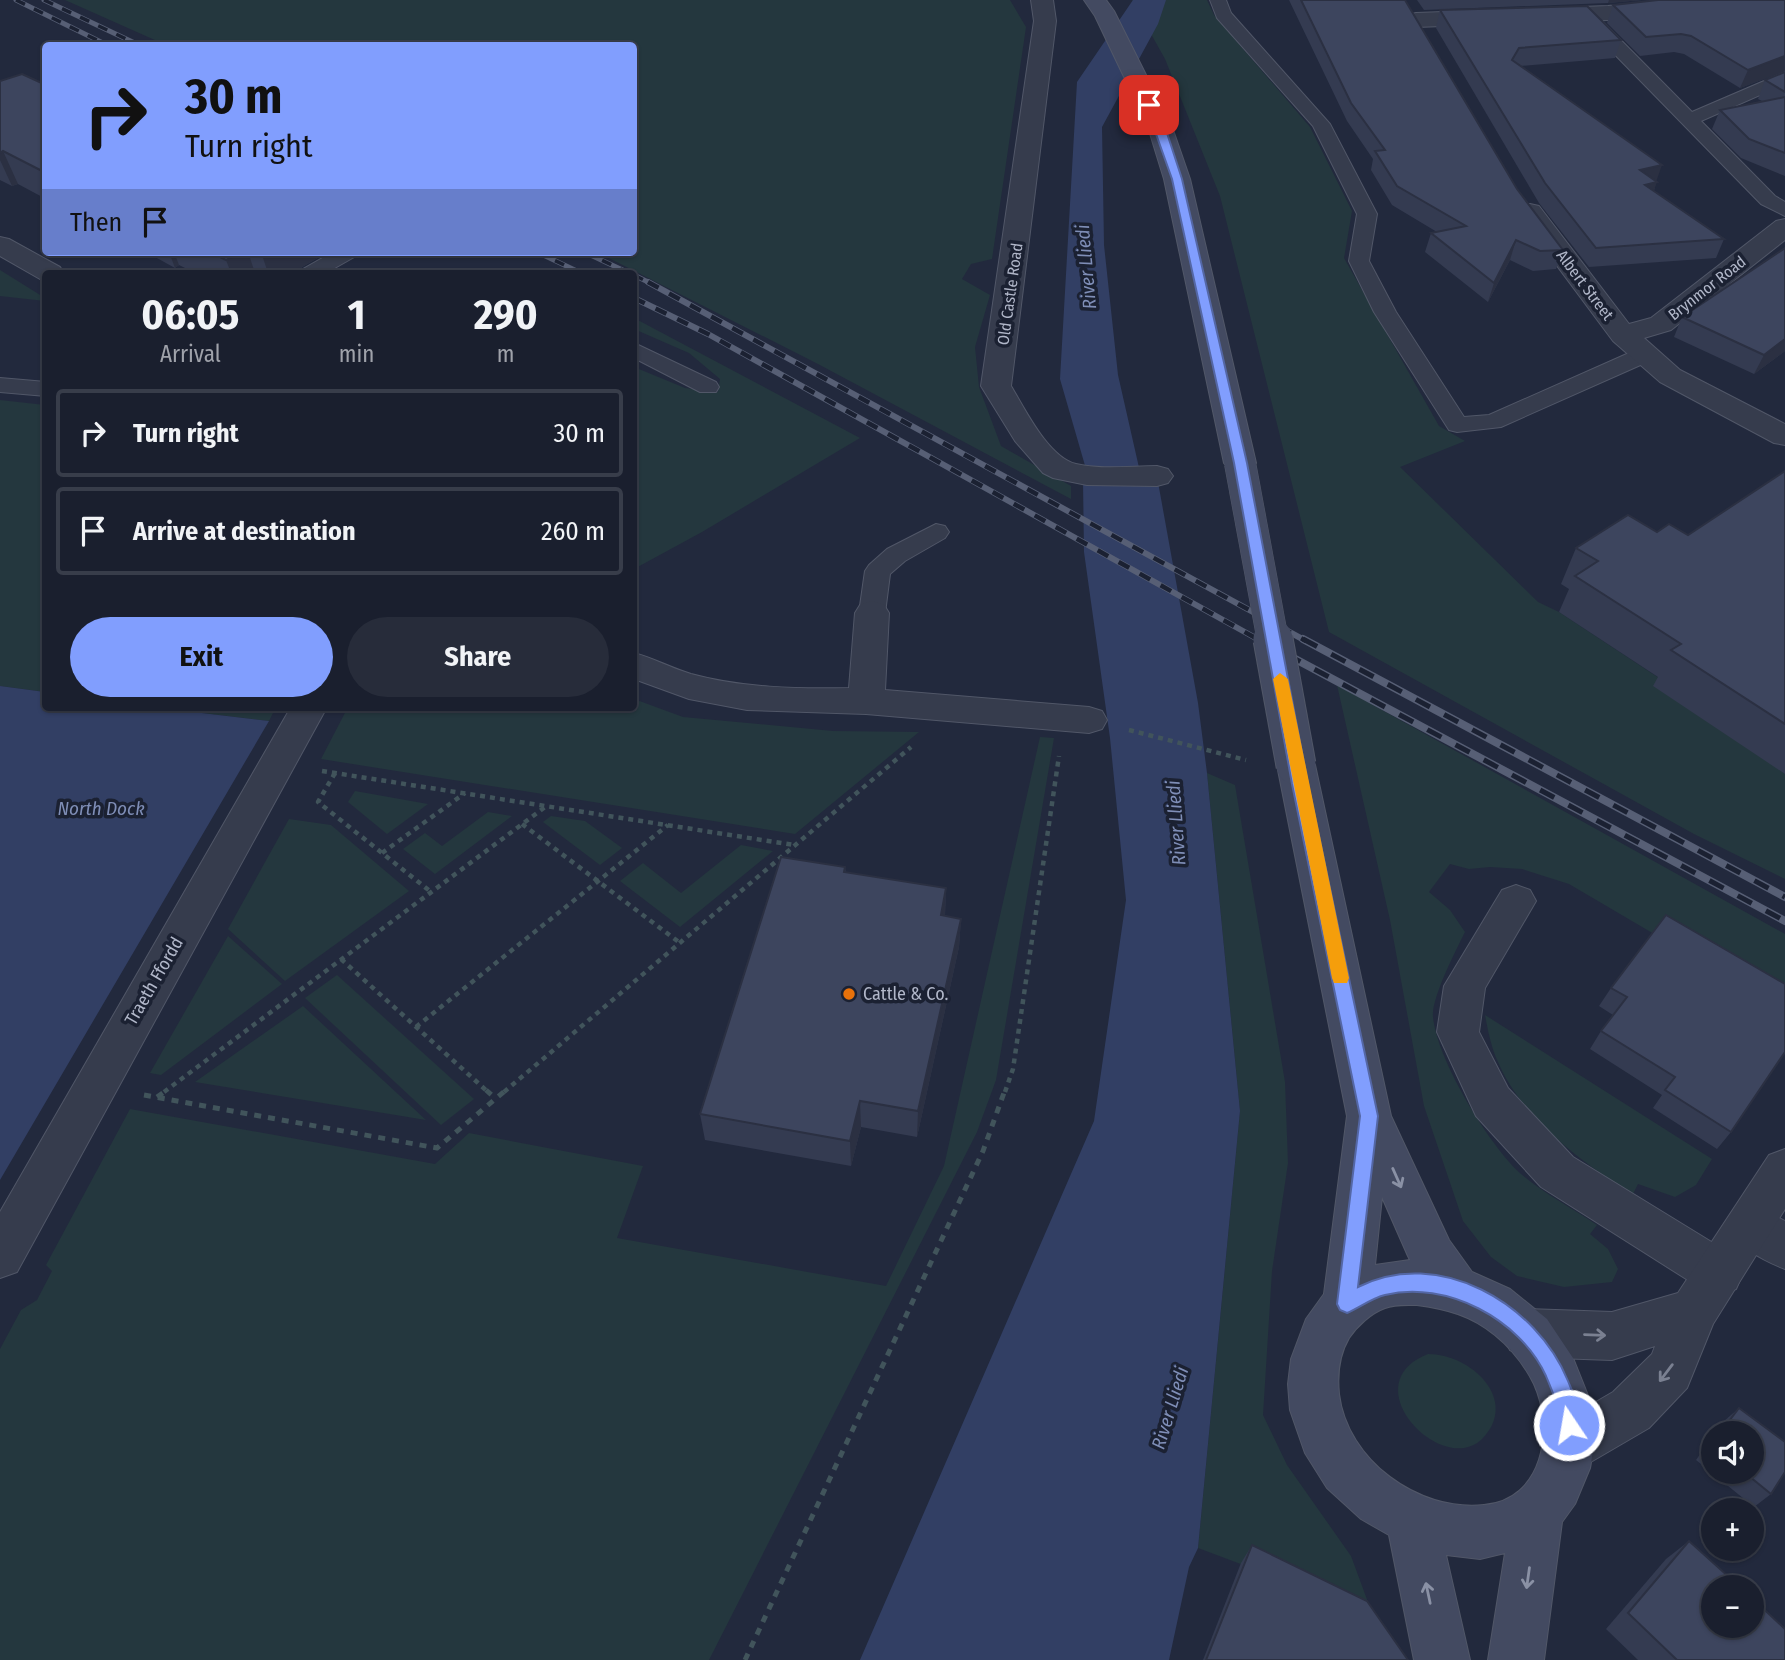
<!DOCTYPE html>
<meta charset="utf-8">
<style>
body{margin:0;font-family:"Fira Sans Condensed",sans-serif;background:#272c3a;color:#f1f3f6;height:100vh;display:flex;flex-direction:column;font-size:26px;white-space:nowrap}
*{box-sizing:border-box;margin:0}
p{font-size:23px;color:#9fa2aa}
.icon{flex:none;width:38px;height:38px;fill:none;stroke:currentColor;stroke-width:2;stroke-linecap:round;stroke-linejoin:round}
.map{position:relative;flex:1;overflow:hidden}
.sheet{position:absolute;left:42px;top:270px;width:595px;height:441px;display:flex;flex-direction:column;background:#1a1f2e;border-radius:7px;box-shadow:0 2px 5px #0004,0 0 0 2px #383d4a}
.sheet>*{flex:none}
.hud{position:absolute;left:42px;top:42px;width:595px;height:214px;border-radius:7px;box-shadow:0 2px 5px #0004,0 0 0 2px #383d4a;background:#819efe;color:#111;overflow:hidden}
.fabs{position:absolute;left:1701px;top:1421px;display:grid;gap:14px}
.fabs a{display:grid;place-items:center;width:63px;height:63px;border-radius:50%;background:#1a1f2e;box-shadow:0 2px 5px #0004,0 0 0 2px #383d4a;font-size:35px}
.pin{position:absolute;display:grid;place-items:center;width:60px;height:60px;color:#fff;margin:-30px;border-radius:14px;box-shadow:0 4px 10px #0006}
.me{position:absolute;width:77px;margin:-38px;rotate:348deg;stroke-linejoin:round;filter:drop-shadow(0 0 5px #0008)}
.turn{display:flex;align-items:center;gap:24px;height:147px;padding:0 28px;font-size:32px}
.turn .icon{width:91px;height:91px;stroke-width:2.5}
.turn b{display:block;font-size:49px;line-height:60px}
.then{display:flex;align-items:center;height:66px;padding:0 28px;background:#0003;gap:14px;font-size:26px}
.eta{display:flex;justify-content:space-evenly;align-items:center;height:119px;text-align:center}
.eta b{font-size:42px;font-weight:700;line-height:49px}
.button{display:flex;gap:14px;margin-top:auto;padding:14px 28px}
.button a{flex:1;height:80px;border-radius:42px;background:#819efe;color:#111;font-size:28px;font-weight:700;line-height:80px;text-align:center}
.button a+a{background:#272c3a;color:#f1f3f6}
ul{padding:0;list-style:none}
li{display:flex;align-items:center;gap:21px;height:88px;margin:0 14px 10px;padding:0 14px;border:4px solid #383d4a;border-radius:7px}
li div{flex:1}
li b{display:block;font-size:26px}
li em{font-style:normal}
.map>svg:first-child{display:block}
.green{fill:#24373e}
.water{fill:#323f64}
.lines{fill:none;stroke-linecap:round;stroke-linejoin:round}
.service-casing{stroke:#515768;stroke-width:2}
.minor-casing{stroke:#515768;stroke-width:2}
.tertiary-casing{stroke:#515768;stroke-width:2}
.secondary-casing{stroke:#515768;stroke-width:2}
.path-far1{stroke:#41545b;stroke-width:4.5;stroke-dasharray:5 5;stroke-linecap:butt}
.path{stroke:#41545b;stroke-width:5;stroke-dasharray:7 7;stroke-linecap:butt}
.service{fill:#363c4d;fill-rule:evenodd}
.minor{fill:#363c4d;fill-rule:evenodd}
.tertiary{fill:#363c4d;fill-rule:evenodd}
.secondary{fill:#434a61;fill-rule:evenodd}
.rail-far2-casing{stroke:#575f75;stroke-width:5}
.rail-far1-casing{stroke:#575f75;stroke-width:6}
.rail-casing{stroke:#575f75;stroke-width:8}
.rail-far2{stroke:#1b2132;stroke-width:3.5;stroke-dasharray:10;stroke-linecap:butt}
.rail-far1{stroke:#1b2132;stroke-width:4.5;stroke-dasharray:12;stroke-linecap:butt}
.rail{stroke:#1b2132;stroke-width:5;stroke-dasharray:16;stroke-linecap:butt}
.secondary-bridge-far1-casing{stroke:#515768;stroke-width:32;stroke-linecap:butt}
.secondary-bridge-casing{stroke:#515768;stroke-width:41;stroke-linecap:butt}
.secondary-bridge-far1{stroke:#434a61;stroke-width:31}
.secondary-bridge{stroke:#434a61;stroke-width:39}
.wall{fill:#343b51}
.shaded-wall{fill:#2b3042}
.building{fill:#3d455e;stroke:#2b3042;stroke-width:2}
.oneway{stroke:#8a91a5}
.oneway2{stroke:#7a8091}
.route{fill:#819efe;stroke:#5467a5;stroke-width:2}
.slow{fill:#f59e0b}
.food-dot{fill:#e8710a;stroke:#1b2132;stroke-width:2.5}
.labels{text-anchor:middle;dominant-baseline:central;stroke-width:7;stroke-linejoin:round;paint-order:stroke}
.far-street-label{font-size:16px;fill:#b1b7c9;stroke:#1b2132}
.street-label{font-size:18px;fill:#b1b7c9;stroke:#1b2132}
.poi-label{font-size:18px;fill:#b1b7c9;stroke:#1b2132;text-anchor:start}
.water-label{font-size:19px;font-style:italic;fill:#7f8eb7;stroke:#1b2132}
</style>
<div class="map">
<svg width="1785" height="1660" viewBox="0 0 1785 1660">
<rect width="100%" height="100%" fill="#22293d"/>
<g class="green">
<path d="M65 0H1010L1026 27 992 259 971 264 962 279 990 295 975 347 979 387 1001 446 1071 486V499L818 364 597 252H634V46L166 45Z"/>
<path d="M1132 0H1207L1214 15 1310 127 1352 211 1344 258 1439 426 1465 441 1400 467 1538 602 1559 612 1662 680 1785 774V879L1694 834 1329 632 1220 196 1165 59Z"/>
<path d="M0 270 45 298V301L0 296Z"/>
<path d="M634 318 860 438 702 532 634 569V367L685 388 718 392 720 379 689 353 634 329Z"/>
<path d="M0 400 45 405V692L0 686Z"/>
<path d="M1337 685 1785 934V1011L1569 884 1522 869 1490 867 1469 869 1450 864 1429 892 1450 910 1465 932C1456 950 1431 999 1433 1017 1437 1060 1489 1145 1521 1174 1543 1193 1572 1208 1597 1225L1590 1234 1608 1249 1618 1269 1612 1282 1564 1287 1517 1276 1491 1257 1463 1221 1424 1106 1390 920Z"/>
<path d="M634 699 683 717 833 731 919 732 795 834 321 759 348 707H634Z"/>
<path d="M152 707H276L269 721Z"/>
<path d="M1040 737 1054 738 996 1080 977 1132 709 1660H0V1349L21 1310 37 1300 52 1271 46 1265 130 1109 435 1164 469 1133 643 1166 617 1238 886 1286 944 1166Z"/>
<path d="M1207 773 1235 785 1285 1082 1288 1163 1272 1271 1263 1415 1287 1465 1351 1556 1372 1613 1198 1548 1240 1111Z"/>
<path d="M355 791 428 804 387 834 348 802Z"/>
<path d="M488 812 512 816 435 874 403 849 425 833 442 846Z"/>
<path d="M551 816 585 821 622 848 600 865 543 822Z"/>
<path d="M289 819 331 825 409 891 285 981 228 929Z"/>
<path d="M741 845 773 851 680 927 620 881 643 863 681 893Z"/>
<path d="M228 936 282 984 161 1075 150 1073Z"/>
<path d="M337 975 474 1099 441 1125 305 998Z"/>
<path d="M303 1006 426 1120 195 1082Z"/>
<path d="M1485 1015 1712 1159 1696 1185 1675 1197 1638 1184 1633 1194C1583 1164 1521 1117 1498 1062 1491 1047 1488 1031 1485 1015Z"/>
<path d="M1428 1354C1471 1354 1520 1400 1482 1439 1442 1478 1351 1384 1428 1354Z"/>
</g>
<g class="water">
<path d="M1133 0H1166L1158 24 1102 127 1104 245 1118 375 1140 472 1158 482 1198 703 1207 773 1240 1111 1198 1548 1189 1567 1169 1660H860L1094 1121 1126 900 1110 738 1084 552 1083 481 1086 469 1060 379 1077 82Z"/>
<path d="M0 686 45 692 46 707H152L269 721 0 1180Z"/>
</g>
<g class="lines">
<defs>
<g id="service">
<path d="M1210 0H1226L1231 13 1330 124 1377 214 1369 261 1396 312 1464 417 1489 415 1638 349H1654L1657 354 1654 359 1501 427 1457 432 1449 430 1374 312 1349 261 1357 214 1313 126 1217 18Z"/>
<path d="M1590 14 1596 15 1692 112 1785 72V84L1701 121 1775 196 1785 202V216L1761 204 1584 23 1581 19Z"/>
<path d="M333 252H359L356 256 326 273H299L303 269Z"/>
<path d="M634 343 716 382 719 387 716 392H700L634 358Z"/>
<path d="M0 378 46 382V396L0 392Z"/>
<path d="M936 524 945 526 949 532 945 538 905 561 890 574 885 613 881 619 872 622 863 619 859 613 865 571 869 565 887 549Z"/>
</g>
<g id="minor">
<path d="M1031 0H1053L1056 21 1011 386C1025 409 1048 457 1076 464 1101 470 1131 466 1157 466L1168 469 1173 476 1168 483 1157 486 1087 485 1053 478 1043 473 1015 441 981 386 1034 21Z"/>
<path d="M1668 0H1741L1738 5 1730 7 1608 20 1416 27 1408 25 1405 20 1408 15 1416 13 1608 6Z"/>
<path d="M1530 204 1539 206 1629 324 1651 318 1776 221 1785 219V240L1671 330 1644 338 1680 370 1785 424V445L1774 443 1660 382 1613 341 1517 212 1521 206Z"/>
<path d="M0 237 9 239 60 267 64 273H46V280L40 279 0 256Z"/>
<path d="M872 601 884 605 889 613 885 690 1089 707 1102 711 1107 720 1102 729 1089 733 866 714 747 710 689 699 634 679V653C653 658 671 668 691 674 742 688 797 689 849 688L855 613 860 605Z"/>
<path d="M291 707H327L17 1272 0 1278V1212Z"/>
<path d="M1516 885 1530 890 1536 901 1485 988 1479 1032 1508 1088 1573 1157 1736 1257 1743 1273 1736 1289 1719 1295 1702 1289 1541 1187 1476 1116 1437 1032 1444 986 1502 890Z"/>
<path d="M1750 1203 1785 1221V1269C1762 1260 1737 1247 1727 1224L1734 1209Z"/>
</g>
<path id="tertiary" d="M1785 1149V1209L1713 1324 1687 1388 1649 1428 1589 1463 1571 1470 1553 1463 1546 1445 1553 1427 1613 1392 1652 1354 1655 1346 1612 1360 1527 1357 1510 1350 1503 1333 1510 1316 1527 1309 1612 1312 1678 1293 1769 1155Z"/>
<g id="secondary">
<path d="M1084 0H1106L1114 11 1172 127 1190 179 1256 463 1251 470 1240 473 1229 470 1224 463 1164 179 1148 127 1095 16Z"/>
<path d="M1296 751 1309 755 1315 765 1391 1116 1449 1240 1472 1272 1510 1289 1547 1319 1573 1358 1589 1398 1594 1445 1590 1468 1575 1504 1562 1522 1544 1660H1488L1505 1553 1480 1559 1446 1555 1470 1660H1414L1389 1535 1361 1519 1327 1488 1305 1453 1290 1410 1288 1384 1291 1359 1306 1319 1324 1294 1347 1116 1277 765 1283 755ZM1382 1197 1408 1256 1410 1260 1375 1265ZM1417 1305C1446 1309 1471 1315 1495 1335 1511 1348 1525 1366 1534 1384 1555 1430 1543 1500 1484 1505 1418 1512 1347 1460 1339 1394 1337 1374 1339 1355 1349 1338 1357 1326 1371 1313 1385 1308 1395 1304 1407 1305 1417 1305Z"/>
</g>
</defs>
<use href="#service" class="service-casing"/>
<use href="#minor" class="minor-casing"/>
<use href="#tertiary" class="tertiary-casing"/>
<use href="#secondary" class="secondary-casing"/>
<g class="path-far1">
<path d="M1129 730 1246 760"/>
<path d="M322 771 794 845"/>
<path d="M335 773 318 802 431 892"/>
<path d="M522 824 680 943"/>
<path d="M382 853 465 793"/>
<path d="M341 959 488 1092"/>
<path d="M416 1027 668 825"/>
<path d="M164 1092 545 807"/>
<path d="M504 1092 911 747"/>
<path d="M1005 1092 1013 1069 1059 756"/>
</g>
<g class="path">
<path d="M486 1090 496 1099"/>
<path d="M144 1095 437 1148 506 1090"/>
<path d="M157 1097 167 1090"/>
<path d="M745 1660 983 1151 1005 1090"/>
</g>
<use href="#service" class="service"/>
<use href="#minor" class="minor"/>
<use href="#tertiary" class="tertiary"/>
<use href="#secondary" class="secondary"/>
<defs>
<g id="rail-far2">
<path d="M16 0 109 46"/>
<path d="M44 0 141 46"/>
<path d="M537 252 581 273"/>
<path d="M584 252 629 273"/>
<path d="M634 275 652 284"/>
</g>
<g id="rail-far1">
<path d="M648 282 1306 641"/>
<path d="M634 298 708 334 1261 641"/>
</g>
<g id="rail">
<path d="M1258 639 1785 921"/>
<path d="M1303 639 1785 897"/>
</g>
</defs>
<use href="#rail-far2" class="rail-far2-casing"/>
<use href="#rail-far1" class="rail-far1-casing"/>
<use href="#rail" class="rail-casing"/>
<use href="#rail-far2" class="rail-far2"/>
<use href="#rail-far1" class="rail-far1"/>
<use href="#rail" class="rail"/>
<defs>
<path id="secondary-bridge-far1" d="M1240 463 1273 641"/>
<path id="secondary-bridge" d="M1273 639 1296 765"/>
</defs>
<use href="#secondary-bridge-far1" class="secondary-bridge-far1-casing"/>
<use href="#secondary-bridge" class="secondary-bridge-casing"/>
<use href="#secondary-bridge-far1" class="secondary-bridge-far1"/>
<use href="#secondary-bridge" class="secondary-bridge"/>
</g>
<g class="wall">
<path d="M1289 0H1405L1517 189 1563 250 1556 269 1533 271 1510 260 1488 302 1425 252 1431 233 1437 232 1392 205 1371 170 1373 159 1347 121Z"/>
<path d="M1417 0H1642L1608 3 1424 10Z"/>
<path d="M1785 0V71L1740 88 1684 54 1674 52 1640 56 1607 23 1613 5Z"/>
<path d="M1440 10 1621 40 1615 58 1520 66 1656 181 1654 191 1724 239 1716 258 1589 267 1539 203 1436 28Z"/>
<path d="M1785 72V176L1741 158 1712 129 1720 110 1762 101 1758 99 1765 80Z"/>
<path d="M0 81 46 85V199L18 184 12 186 0 180Z"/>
<path d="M1785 248V351L1754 374 1674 337 1682 317Z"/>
<path d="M146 252H328L302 267 298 273H195L179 265 175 268Z"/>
<path d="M1785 471V774L1653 686 1658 677 1559 612 1569 589 1561 584 1576 548 1657 532 1688 535Z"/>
<path d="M845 867 846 873 946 888 945 916 961 919 959 947 917 1137 861 1127 851 1166 705 1140 700 1114Z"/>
<path d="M1666 915 1731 1132 1717 1149 1653 1108 1662 1095 1590 1049 1601 1031 1613 1015 1599 1006 1611 988Z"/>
<path d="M1739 1408 1785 1442V1472L1771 1494 1754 1507 1696 1460 1713 1436V1472H1752V1433H1715L1723 1422Z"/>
<path d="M1689 1541 1785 1660H1638L1606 1629 1666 1559Z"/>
<path d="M1252 1545 1408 1660H1203L1241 1563Z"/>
</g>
<g class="shaded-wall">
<path d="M1609 0H1642L1608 3Z"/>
<path d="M1785 56V71L1740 88 1748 70Z"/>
<path d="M3 151 18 184 12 186 0 160V153Z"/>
<path d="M1662 165 1656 182H1657L1650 201 1640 170Z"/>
<path d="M1516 240 1510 260 1488 302 1494 283Z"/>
<path d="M169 252H174L179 265 175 268Z"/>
<path d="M240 252H248L255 273H231L226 260Z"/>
<path d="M268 252H328L302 267 298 273H268L262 255Z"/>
<path d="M1785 339V351L1754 374 1764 355Z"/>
<path d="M946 888 945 916 941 915Z"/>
<path d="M961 919 959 947 917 1137 918 1111Z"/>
<path d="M860 1101 861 1127 851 1166 850 1141Z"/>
</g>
<g class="building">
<path d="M1301 0H1405L1517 189 1563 250 1540 251 1516 240 1494 283 1431 233 1466 226 1397 186 1375 151 1385 150 1351 103Z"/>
<path d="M1658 0H1785V56L1748 70 1691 36 1681 34 1646 37 1613 5Z"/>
<path d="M1587 6 1621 40 1519 48 1512 60 1662 165 1640 170 1657 182 1645 185 1724 239 1596 248 1545 183 1440 10Z"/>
<path d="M1785 72V92L1765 80Z"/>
<path d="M22 74 46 85V173L3 151 0 153V81Z"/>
<path d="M1785 97V153L1749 139 1720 110Z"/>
<path d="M1785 248V339L1764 355 1682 317Z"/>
<path d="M210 252H240L226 260Z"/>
<path d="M255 252H268L262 255Z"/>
<path d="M1785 471V724L1671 650 1681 644 1575 576 1598 561 1576 548 1628 515 1657 532 1669 524 1688 535Z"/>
<path d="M781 857 845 867 844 872 946 888 941 915 961 919 918 1111 860 1101 850 1141 700 1114Z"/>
<path d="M1666 915 1785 984V1052L1731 1132 1665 1090 1675 1077 1601 1031 1627 997 1611 988Z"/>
<path d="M1739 1408 1785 1442V1472L1771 1494 1744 1472H1752V1433H1720Z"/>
<path d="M1689 1541 1740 1587H1713V1626H1752V1598L1785 1629V1660H1677L1628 1613Z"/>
<path d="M1252 1545 1367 1601 1408 1660H1206Z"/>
</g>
<defs><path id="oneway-shaft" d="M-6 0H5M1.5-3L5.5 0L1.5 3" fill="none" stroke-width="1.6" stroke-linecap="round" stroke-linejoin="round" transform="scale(1.75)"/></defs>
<g class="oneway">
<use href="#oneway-shaft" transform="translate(1397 1178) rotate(66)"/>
<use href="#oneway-shaft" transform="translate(1528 1578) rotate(98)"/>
<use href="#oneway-shaft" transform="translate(1428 1593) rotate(-102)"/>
</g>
<g class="oneway2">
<use href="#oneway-shaft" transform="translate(1595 1335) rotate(2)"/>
<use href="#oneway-shaft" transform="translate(1666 1373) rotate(127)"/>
</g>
<path class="route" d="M1145 103H1152L1165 127 1182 179 1247 463 1308 784 1378 1116 1358 1287C1439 1246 1537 1304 1568 1381 1575 1398 1584 1415 1576 1433L1569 1436 1562 1433C1558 1424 1559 1416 1557 1406 1555 1397 1550 1386 1546 1376 1520 1319 1446 1280 1385 1295 1372 1298 1359 1308 1347 1313L1340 1310 1337 1304 1360 1116 1292 784 1234 463 1172 179Z"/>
<path class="slow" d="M1280 673 1288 679 1349 978 1347 983H1334L1332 978 1273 679Z"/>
<circle class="food-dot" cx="849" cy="994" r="7"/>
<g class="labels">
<g class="far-street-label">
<text transform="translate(1585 285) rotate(53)">Albert Street</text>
<text transform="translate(1707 288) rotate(-38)">Brynmor Road</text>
<text transform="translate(1010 294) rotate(-82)">Old Castle Road</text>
</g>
<g class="street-label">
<text transform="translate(154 981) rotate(-60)">Traeth Ffordd</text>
</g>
<g class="poi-label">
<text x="863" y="994">Cattle &amp; Co.</text>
</g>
<g class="water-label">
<text transform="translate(1086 267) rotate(-95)">River Lliedi</text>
<text x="101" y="808">North Dock</text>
<text transform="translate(1176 823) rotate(-94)">River Lliedi</text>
<text transform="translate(1170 1408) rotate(-73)">River Lliedi</text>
</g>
</g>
</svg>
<div class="fabs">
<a><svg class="icon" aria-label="sound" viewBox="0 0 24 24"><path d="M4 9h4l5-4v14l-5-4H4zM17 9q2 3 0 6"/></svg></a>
<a>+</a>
<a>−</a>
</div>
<div class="pin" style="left:1149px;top:105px;background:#d93025"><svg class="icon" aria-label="arrive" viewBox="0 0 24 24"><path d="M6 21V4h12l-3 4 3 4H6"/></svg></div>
<svg class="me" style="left:1569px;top:1425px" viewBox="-20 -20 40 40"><circle r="17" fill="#819efe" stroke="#fff" stroke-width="3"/><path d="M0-11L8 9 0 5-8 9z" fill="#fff"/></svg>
<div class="hud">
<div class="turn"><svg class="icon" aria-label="right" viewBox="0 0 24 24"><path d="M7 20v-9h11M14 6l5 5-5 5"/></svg><div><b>30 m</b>Turn right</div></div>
<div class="then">Then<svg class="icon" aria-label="arrive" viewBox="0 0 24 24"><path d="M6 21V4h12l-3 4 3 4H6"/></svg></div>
</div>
<section class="sheet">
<div class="eta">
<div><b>06:05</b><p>Arrival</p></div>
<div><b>1</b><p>min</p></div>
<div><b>290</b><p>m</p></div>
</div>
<ul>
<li><svg class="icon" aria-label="right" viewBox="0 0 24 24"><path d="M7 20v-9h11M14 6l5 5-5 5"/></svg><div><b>Turn right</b></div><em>30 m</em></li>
<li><svg class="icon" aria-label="arrive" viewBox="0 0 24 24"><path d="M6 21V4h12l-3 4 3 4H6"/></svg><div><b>Arrive at destination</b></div><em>260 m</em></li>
</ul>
<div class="button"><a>Exit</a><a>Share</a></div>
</section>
</div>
